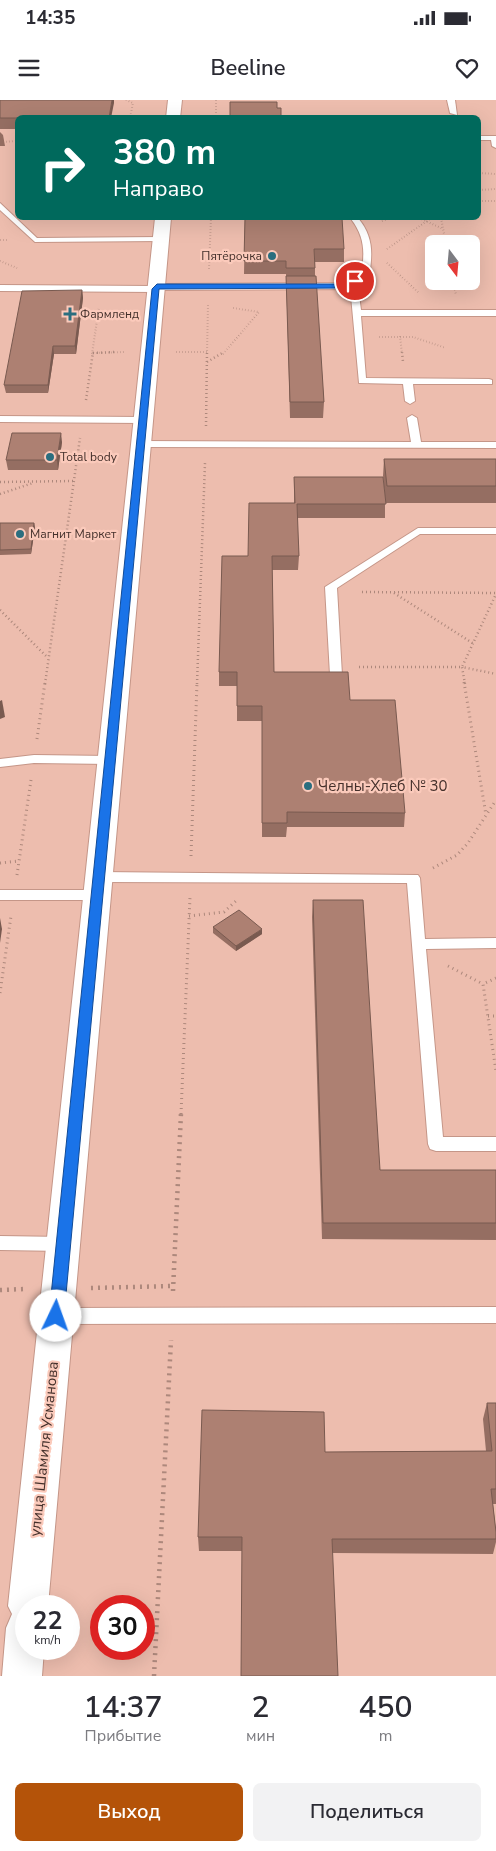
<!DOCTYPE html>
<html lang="ru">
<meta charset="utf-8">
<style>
body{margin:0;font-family:"Nunito Sans",sans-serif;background:#f2f2f3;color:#2b2b33;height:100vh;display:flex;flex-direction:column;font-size:19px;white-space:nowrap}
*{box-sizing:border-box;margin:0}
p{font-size:16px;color:#7c7c81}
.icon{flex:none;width:28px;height:28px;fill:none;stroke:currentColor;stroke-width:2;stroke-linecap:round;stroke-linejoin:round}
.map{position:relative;height:1576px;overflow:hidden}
.details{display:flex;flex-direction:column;background:#fff;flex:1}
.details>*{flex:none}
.hud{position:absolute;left:15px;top:15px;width:466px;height:105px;border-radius:8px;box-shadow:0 5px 20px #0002;background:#00695c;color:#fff;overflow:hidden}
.needle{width:32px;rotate:164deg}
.buttons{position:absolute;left:425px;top:135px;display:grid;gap:10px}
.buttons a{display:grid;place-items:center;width:55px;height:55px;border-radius:8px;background:#fff;box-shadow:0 5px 20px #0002;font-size:25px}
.speed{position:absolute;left:15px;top:1495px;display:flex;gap:10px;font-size:25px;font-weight:700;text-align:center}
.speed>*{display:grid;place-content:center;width:65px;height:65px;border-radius:50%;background:#fff;box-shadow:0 5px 20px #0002;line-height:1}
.speed small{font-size:12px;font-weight:400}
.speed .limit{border:8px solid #d22;background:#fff;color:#111}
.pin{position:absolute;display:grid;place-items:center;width:42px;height:42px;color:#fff;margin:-21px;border:2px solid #fff;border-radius:50%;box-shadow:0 1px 5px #0007}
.me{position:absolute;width:55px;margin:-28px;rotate:3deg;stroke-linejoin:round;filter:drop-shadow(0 0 4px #0008)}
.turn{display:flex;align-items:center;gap:18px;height:105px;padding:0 15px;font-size:22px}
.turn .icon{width:65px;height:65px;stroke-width:2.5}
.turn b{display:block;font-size:35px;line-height:42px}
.eta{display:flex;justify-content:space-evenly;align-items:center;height:85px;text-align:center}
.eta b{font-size:30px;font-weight:600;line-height:35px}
.button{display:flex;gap:10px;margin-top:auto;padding:10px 15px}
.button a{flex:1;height:58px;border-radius:8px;background:#b45309;color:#fff;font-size:20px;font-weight:600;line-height:58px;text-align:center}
.button a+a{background:#f2f2f3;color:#2b2b33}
.status{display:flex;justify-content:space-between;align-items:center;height:35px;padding:0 25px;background:#fff;direction:ltr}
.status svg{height:14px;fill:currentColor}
header{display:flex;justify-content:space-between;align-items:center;height:65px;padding:0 15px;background:#fff;font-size:22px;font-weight:600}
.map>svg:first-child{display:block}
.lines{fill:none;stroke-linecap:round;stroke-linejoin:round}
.service-casing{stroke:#c59688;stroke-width:2}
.minor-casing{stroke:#c59688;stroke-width:2}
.path-far3{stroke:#ad887c;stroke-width:2;stroke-dasharray:0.5 2.5;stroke-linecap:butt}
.path-far2{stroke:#ad887c;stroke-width:2.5;stroke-dasharray:1 3;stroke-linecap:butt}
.path-far1{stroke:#ad887c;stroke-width:3;stroke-dasharray:1 4;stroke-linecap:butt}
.path{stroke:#ad887c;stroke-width:4.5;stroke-dasharray:2 5;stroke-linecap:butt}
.service{fill:#fff;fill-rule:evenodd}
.minor{fill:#fff;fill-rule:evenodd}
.wall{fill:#956e62}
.shaded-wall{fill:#795a50}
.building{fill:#ad8072;stroke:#795a50}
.route{fill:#1a73e8;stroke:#114b97}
.poi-dot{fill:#2b6e7f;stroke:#fbcabb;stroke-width:2}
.labels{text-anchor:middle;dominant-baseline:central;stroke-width:4.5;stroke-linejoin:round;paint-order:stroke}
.far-poi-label{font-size:12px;fill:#44302b;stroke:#fbcabb;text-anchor:start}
.poi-label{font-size:15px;fill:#44302b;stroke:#fbcabb;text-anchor:start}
.street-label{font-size:15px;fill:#44302b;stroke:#fbcabb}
</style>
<div class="status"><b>14:35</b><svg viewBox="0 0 49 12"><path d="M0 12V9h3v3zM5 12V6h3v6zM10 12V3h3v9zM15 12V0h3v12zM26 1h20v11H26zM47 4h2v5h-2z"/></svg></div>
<header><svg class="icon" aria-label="menu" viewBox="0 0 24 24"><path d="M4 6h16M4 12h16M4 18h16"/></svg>Beeline<svg class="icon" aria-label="heart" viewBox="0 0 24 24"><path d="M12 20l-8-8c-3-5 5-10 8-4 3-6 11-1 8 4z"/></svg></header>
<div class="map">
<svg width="496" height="1576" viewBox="0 0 496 1576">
<rect width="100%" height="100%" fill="#edbdae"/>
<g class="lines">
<defs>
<g id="service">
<path d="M447 0H455L457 15 450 13Z"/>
<path d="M479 36H496V48L492 46 491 40H479Z"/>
<path d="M0 103 37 138 161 137 165 139 161 141 35 142 0 110Z"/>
<path d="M352 118H358C373 136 373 153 369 176L351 187 359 195 361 210H496V216H361L366 278 489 279 492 280V284H413L415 301 410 304 405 301 403 284 359 283 351 196 344 189 160 190 156 192 0 191V185L153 186 157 184 344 183 361 175C365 153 365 137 351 119Z"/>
<path d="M412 315 417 318 421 342H496V348L141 347 136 344 141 341 411 342 407 318Z"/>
<path d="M0 316 143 317 148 320 143 323 0 322Z"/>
<path d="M418 428H496V434H420L337 488 342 575 340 578H332L330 575 325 487Z"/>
<path d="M34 655 110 656 116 660 110 664 34 663 0 667V659Z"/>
<path d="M99 772 418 775 420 778 425 839 496 838V848L426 849 443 1037H496V1051H436L430 1049 428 1044 407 783 99 782 94 780 92 777 94 774Z"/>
<path d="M0 790H97L102 791 104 795 102 799 97 800H0Z"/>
<path d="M0 1136 64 1137 70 1139 72 1144 70 1149 64 1151 0 1150Z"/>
<path d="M496 1207V1223L56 1224 50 1222 47 1216 50 1210 56 1208Z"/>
</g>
<g id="minor">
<path d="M168 0H182L180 18H166Z"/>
<path d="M155 118H171L48 1506H26V1549H44L42 1576H2L6 1528 12 1514 8 1506Z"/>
</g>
</defs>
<use href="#service" class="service-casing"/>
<use href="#minor" class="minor-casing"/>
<g class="path-far3">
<path d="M126 0 133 3 130 18"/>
<path d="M216 0V18"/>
<path d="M0 42 18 41"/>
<path d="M479 73 496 74"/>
<path d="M479 90 496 89"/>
<path d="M479 101H496"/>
<path d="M419 118 443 129"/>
<path d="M441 118 446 144"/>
<path d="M382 121 391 118"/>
<path d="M0 140H9"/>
<path d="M387 149 431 118"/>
<path d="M0 161 17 168"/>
<path d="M387 163 419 193"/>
<path d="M209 169 211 118"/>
<path d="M453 181 456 195"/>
<path d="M400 236 402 254"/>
<path d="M379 237H413L446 248"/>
<path d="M176 252H207"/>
<path d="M93 253 124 252"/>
<path d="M92 254 99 207"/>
<path d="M207 254 208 205"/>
<path d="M223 254 259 212 233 208"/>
</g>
<g class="path-far2">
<path d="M402 252 403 262"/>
<path d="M93 253 115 252"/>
<path d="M207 262 224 252"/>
<path d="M86 300 93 252"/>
<path d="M206 326 207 252"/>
<path d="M0 382 74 381"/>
<path d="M0 394 33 383"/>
<path d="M362 492 496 493"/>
<path d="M394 493 474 544"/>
<path d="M0 510 48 558"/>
<path d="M359 567H462L496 494"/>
<path d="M45 584 80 338"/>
<path d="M197 584 205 363"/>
<path d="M465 584 462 567 496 574"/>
</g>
<g class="path-far1">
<path d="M464 582 486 715"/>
<path d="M37 639 45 582"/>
<path d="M191 756 197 582"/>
<path d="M0 763 19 761"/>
<path d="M433 768 457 755 468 743 496 700"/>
<path d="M17 775 31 680"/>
<path d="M189 816 224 812 238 799"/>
<path d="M448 866 483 884"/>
<path d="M496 878 483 884 496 971"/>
<path d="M0 893 11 816"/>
<path d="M488 916H496"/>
<path d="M181 1014 190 797"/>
</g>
<g class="path">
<path d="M91 1188 173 1186"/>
<path d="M0 1190 25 1189"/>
<path d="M173 1191 181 1013"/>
<path d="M154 1576 171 1240"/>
</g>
<use href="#service" class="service"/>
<use href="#minor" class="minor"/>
</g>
<g class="wall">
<path d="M0 0 114 3 18 18V29H0Z"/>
<path d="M0 32 3 35 5 46H0Z"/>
<path d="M245 118 344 149V162H315V176L324 302 323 318H290L286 174H244Z"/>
<path d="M82 190 83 198 76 254H54L48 293H6L4 285Z"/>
<path d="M62 342 58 370H8L6 360Z"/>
<path d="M384 359H496V403H385V418H297L299 456 298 470H272L274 572 350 600 405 713 404 727H287L286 737H262V621H237V586H219V572L248 456 294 403V377L385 398 383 376Z"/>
<path d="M0 423H34L35 428 31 454 0 455Z"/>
<path d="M313 800 380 1070H496V1140L322 1139 312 817Z"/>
<path d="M213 827 262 834 236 851 213 833Z"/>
<path d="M487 1303H496V1404H493L496 1432V1442L493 1454 333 1453 242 1451H199L198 1437 325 1352 486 1351 483 1319Z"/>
</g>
<g class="shaded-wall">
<path d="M112 0H114V3L111 18H109Z"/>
<path d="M82 190 83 198 76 254 75 246Z"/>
<path d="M53 246 54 254 48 293V285Z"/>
<path d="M61 333 62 342 58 370 57 360Z"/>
<path d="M34 423 35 428 31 454V449Z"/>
<path d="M2 600 5 617 0 619V601Z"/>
<path d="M0 818 2 829 0 843Z"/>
<path d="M262 829V834L236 851V846Z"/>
</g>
<g class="building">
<path d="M0 0H112L109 18H0Z"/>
<path d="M230 2H277V8H281V18H230Z"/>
<path d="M245 118H342L344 149H314L315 168H286V161H244Z"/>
<path d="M286 176H316L324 302H290Z"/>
<path d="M82 190 75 246H53L48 285H4L22 191Z"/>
<path d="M12 333H61L57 360H6Z"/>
<path d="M384 359H496V386H387Z"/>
<path d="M294 377H383L386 404H297L299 456H272L274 572H348L350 600H395L405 713 287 712V723H262V606H237V572H219L222 456H248L249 403H295Z"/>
<path d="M0 423H34L31 449 0 450Z"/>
<path d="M313 800H363L380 1070H496V1123H323Z"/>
<path d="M239 810 262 829 236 846 213 827Z"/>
<path d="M487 1303H496V1389H491L496 1432V1439H332L338 1576H241L242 1437H198L202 1310 324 1312 325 1352 492 1351Z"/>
</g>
<path class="route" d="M355 179 359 181 358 182 346 188 159 189 64 1216 61 1221 56 1223 51 1221 49 1216 152 189 157 184H344Z"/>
<g class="poi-dot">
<circle cx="272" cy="156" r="5"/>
<path d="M67.5 206.5h5v5h5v5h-5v5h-5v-5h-5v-5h5z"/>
<circle cx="50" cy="357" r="5"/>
<circle cx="20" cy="434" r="5"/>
<circle cx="308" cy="686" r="5"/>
</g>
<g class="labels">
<g class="far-poi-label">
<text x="262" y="156" text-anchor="end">Пятёрочка</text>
<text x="80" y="214">Фармленд</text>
<text x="60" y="357">Total body</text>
<text x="30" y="434">Магнит Маркет</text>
</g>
<g class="poi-label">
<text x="318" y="686">Челны-Хлеб № 30</text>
</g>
<g class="street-label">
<text transform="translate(44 1349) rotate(-84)">улица Шамиля Усманова</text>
</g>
</g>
</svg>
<div class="buttons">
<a><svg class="needle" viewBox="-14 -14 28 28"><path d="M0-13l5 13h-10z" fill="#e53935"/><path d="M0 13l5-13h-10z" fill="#7c7c81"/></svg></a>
</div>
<div class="speed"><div>22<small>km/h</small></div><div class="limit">30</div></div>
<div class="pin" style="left:355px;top:181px;background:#d93025"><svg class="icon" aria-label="arrive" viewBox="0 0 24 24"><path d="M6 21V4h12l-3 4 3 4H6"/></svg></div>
<svg class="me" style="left:56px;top:1216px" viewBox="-20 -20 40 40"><circle r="19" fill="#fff"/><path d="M0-13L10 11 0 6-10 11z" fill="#1a73e8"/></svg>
<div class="hud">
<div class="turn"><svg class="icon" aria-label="right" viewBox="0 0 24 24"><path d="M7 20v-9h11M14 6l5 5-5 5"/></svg><div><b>380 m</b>Направо</div></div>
</div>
</div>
<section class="details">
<div class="eta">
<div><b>14:37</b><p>Прибытие</p></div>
<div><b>2</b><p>мин</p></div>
<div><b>450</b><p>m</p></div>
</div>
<div class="button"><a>Выход</a><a>Поделиться</a></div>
</section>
